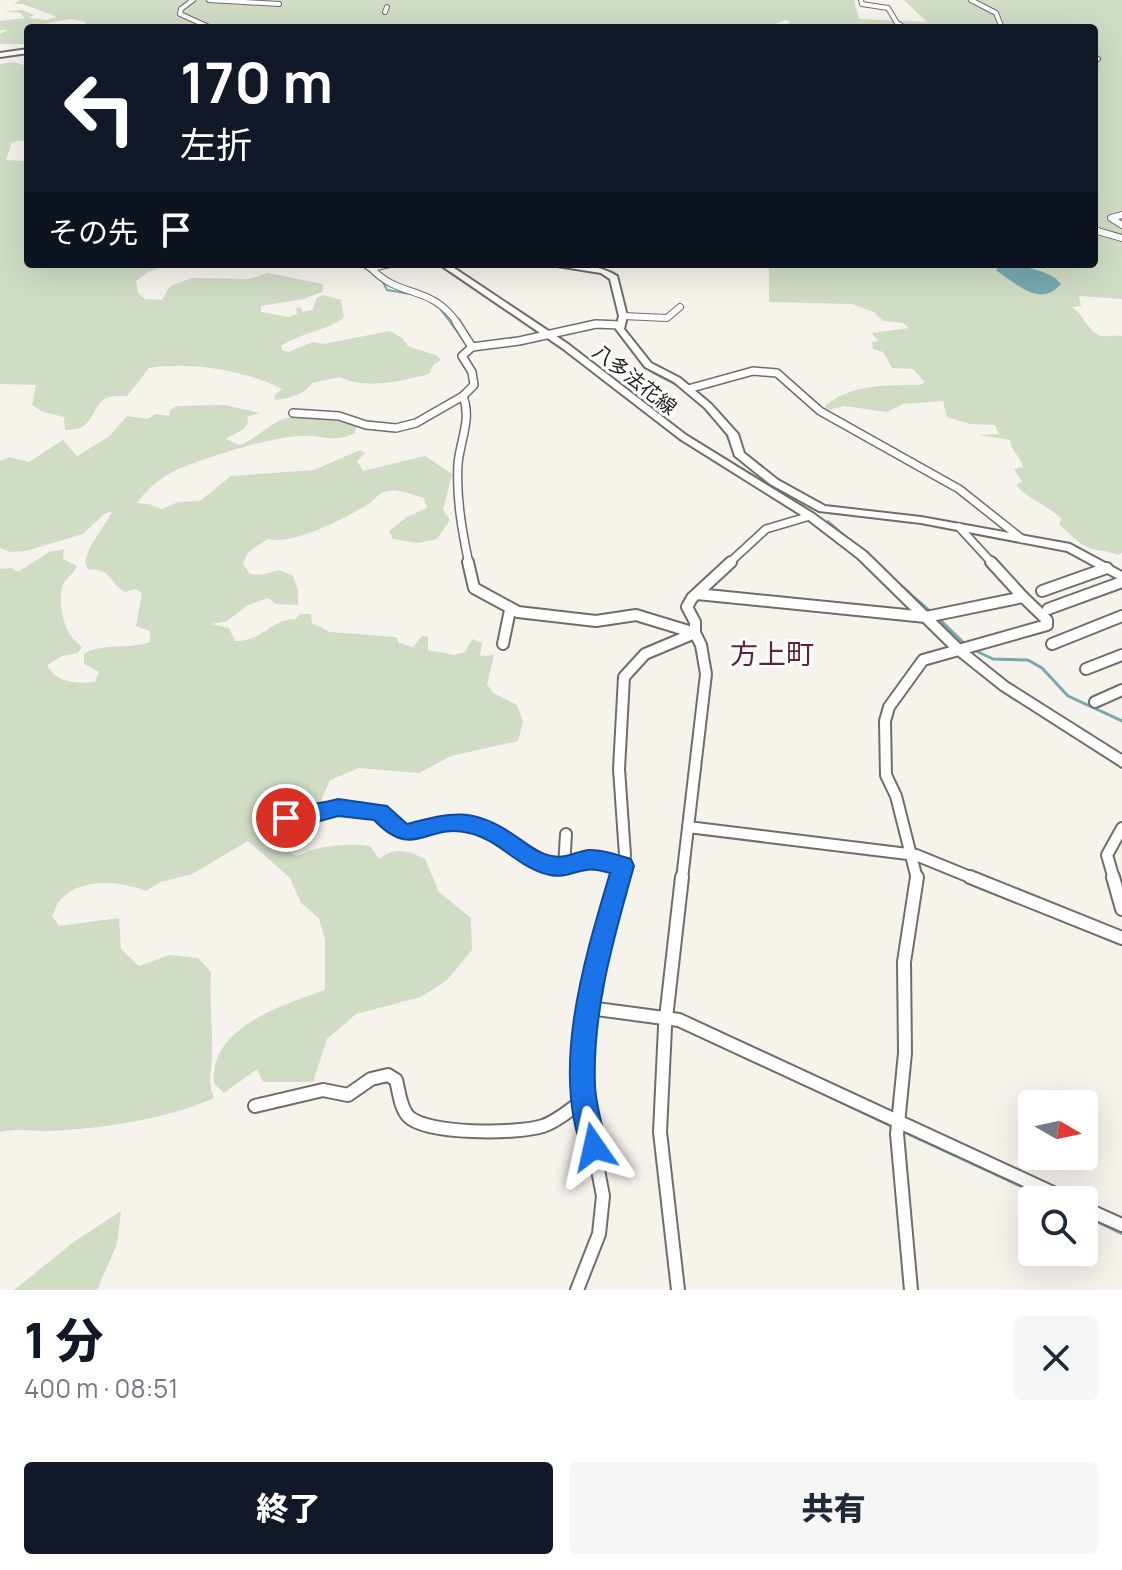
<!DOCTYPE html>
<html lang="ja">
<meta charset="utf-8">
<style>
body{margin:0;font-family:Manrope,"Noto Sans JP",sans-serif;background:#f6f6f7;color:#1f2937;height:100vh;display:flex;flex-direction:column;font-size:30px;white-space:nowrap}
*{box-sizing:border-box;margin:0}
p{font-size:26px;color:#747a83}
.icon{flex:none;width:44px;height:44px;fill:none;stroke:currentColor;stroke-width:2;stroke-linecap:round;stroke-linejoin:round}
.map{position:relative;height:1290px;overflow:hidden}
.panel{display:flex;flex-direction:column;background:#fff;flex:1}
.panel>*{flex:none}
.banner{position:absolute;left:24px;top:24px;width:1074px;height:244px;border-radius:8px;box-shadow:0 8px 32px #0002;background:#111827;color:#fff;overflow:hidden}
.needle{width:52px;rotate:99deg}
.tools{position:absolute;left:1018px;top:1090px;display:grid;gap:16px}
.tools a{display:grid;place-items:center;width:80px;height:80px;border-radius:8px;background:#fff;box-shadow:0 8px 32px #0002;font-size:40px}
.pin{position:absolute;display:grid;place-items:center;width:68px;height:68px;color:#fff;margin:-34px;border:4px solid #fff;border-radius:50%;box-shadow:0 2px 8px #0007}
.me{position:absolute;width:88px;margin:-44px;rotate:349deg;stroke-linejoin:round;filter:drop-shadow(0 0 6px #0008)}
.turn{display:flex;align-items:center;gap:28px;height:168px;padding:0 24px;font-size:36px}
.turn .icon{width:104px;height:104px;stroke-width:2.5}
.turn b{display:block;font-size:56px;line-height:68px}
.then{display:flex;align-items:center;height:76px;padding:0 24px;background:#0003;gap:16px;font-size:30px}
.round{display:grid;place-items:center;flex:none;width:84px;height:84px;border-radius:8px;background:#f6f6f7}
.headline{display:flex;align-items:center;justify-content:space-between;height:136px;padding:0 24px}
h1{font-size:48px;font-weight:800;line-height:60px;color:#111827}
.primary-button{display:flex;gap:16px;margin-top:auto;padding:16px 24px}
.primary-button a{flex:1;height:92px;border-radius:8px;background:#111827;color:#fff;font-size:32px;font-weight:800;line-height:92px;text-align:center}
.primary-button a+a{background:#f6f6f7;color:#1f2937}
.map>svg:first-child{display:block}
.green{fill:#d1dcc5;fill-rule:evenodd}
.water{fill:#77a9af}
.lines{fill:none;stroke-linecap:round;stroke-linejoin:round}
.stream-far2{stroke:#77a9af;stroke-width:2}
.stream-far1{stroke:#77a9af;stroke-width:3}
.stream{stroke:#77a9af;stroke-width:4}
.minor-far4-casing{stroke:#716e69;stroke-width:6}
.minor-far3-casing{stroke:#716e69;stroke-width:8}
.minor-far2-casing{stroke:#716e69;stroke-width:10}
.minor-far1-casing{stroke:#716e69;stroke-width:14}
.minor-casing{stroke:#716e69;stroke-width:16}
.secondary-casing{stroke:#716e69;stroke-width:4}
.minor-far4{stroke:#fff;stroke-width:4}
.minor-far3{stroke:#fff;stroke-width:6}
.minor-far2{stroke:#fff;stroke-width:7}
.minor-far1{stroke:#fff;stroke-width:10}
.minor{stroke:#fff;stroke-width:12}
.secondary{fill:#fff;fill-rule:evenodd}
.route{fill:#1a73e8;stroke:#114b97;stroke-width:2}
.labels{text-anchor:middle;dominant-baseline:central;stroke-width:6;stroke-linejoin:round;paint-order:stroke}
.far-street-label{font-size:20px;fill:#1f1e1b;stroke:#fff}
.quarter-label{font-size:28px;fill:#621f38;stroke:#fff}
</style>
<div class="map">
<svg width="1122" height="1290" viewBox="0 0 1122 1290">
<rect width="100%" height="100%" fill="#f6f2ec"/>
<g class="green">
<path d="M20 0H854L859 19 927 22 904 0H1122V299L1079 296 1081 306 1072 307C1083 314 1089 333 1101 336 1107 337 1115 335 1122 336V553L1118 555C1108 551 1101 551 1092 549 1079 545 1069 533 1059 524L1062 519C1047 505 1029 500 1016 485L1022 481 1014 469 1023 467C1020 456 1012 452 1010 440L979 435 999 434 995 425 970 424 947 417 943 401 903 404 887 412 844 406 825 411V406C851 384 887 385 920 385L925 382 913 369 892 368 883 352 873 349 872 342 878 341 872 333 909 328 903 323 883 321 874 312 852 304 769 302V264H1094V28H785L790 21 785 20 766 28H87L85 22 70 19 47 23 48 28H28V44H0V34L8 30H0V21L24 18 21 13 4 11 22 10 34 15 28 18 47 20 57 17 23 4H14ZM1004 265 1041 272 1060 281 1032 292 997 271Z"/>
<path d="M13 62 28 66V140L12 142 6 160 28 161V264H170L148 272 136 281 138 293 145 299 162 300 170 286 192 278 249 279 268 273 323 284 322 292 304 299 261 306V312L288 317 297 314 296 308 300 307 303 312 312 310 317 298 323 295 341 300 344 317C333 329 299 333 281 346L282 350 288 352 313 342 323 344 390 331 402 338 408 346 438 356 441 360 434 364 429 374C402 381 365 390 340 377L312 383C304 395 290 398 275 400L274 396 282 389C246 370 189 361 149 368L127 396C118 396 107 395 101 402 90 414 91 431 65 430L64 417 43 412 32 405 36 385 0 384V64Z"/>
<path d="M225 405 260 413 247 417 248 423 244 429 225 439 240 445C255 439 264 429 277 422 298 410 337 416 357 425L355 433C332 443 328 436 307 436 277 434 201 459 174 471 159 479 146 490 137 503L149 504 162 509 178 502 200 501 231 476 314 470 360 450 365 453 357 461 363 471 425 456 452 474 443 510 450 520 437 539 418 543 393 539 389 531 407 517 427 508 424 498C412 495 400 489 387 491 379 492 375 500 367 505 343 519 295 545 268 539L248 552 243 564 250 574 262 575 279 570 293 576 298 590V605L276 604 268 598 248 605 227 621 212 624 229 628 235 641C265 641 270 619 296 619L300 614H311L312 623 330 632 396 637 399 643 413 647 422 636 428 637V650L454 655 465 652 472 639 482 643 480 656 494 655 487 684 493 693 517 705 523 722 518 741 451 756 419 773 359 768 330 780 318 808 294 816 274 810 261 827 270 841 297 856C321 845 344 843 370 846L379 859C396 846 408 851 425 859L439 892 471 918 472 950 447 980 421 997 356 1014 327 1039 313 1082H263L257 1069 224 1093 214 1083C209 1027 283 1005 325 990V939L319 918 301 903 290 878 248 841 192 874 161 882 146 891C122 881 81 877 61 899 57 903 55 910 52 916L59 926 119 918 121 949 139 966 169 955 198 958 211 972C209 1000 213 1027 212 1055 212 1072 207 1081 214 1098 168 1119 99 1129 49 1131 32 1131 17 1128 0 1132V569L12 568 18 572 49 552 64 549 63 559 77 566C74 574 64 579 62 587 58 609 64 634 82 647L78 653 62 656 47 665C56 683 78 684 95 682L99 672 84 664V654C103 642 129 650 150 642V631L136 626 142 593 135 589 125 592C107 581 114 570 88 569L85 562 90 547 113 511 104 514 83 534 26 551 10 552 0 548V461L9 457 29 462 63 440 77 456 110 436 127 416 148 419 155 414 169 416 170 410 177 406Z"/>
<path d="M121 1211 117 1244 97 1290H14L75 1241Z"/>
</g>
<path class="water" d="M1004 265C1021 266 1051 270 1061 284 1041 308 1018 285 997 271L996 269Z"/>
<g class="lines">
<g class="stream-far2">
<path d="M360 264 383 282 387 290 411 294"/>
<path d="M441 310 463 339"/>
<path d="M617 331 627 343"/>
<path d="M634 352C643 373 665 377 683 389 699 401 714 418 726 434 731 441 731 449 736 456"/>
<path d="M828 521 877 564"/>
</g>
<g class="stream-far1">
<path d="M874 562 933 614"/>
<path d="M939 619 965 644"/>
<path d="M974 650 993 659 1028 660 1042 668 1068 696 1122 721"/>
</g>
<g class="stream">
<path d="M823 1093 892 1126"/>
<path d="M903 1131 1052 1200"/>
<path d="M1084 1215 1122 1233"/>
</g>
<defs>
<g id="minor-far4">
<path d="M193 0 181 9 180 14 211 28"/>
<path d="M209 0 279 4"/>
<path d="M861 0 862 4 888 8 897 23 905 28"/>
<path d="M971 0 996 13 1002 28"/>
<path d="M385 12 387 7"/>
<path d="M1094 57 1098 59 1094 62"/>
</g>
<g id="minor-far3">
<path d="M1122 215 1111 218 1122 225"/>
<path d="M1094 230 1122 238"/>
<path d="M365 264 371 268 390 264"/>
<path d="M371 268C401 300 430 283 458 324"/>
<path d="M623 316 667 318 680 307"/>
</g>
<g id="minor-far2">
<path d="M456 322 472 347"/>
<path d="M688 389 753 371 777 373 820 411 959 489 1022 539"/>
<path d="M293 413 339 416 366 425 396 428 416 423 463 396"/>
<path d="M959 527 993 564"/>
<path d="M469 564C462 531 456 497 458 464 460 440 472 420 463 396L474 385 472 372 462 356 472 347 519 341 596 324 620 325"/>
<path d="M728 564 766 529 810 516"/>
</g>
<g id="minor-far1">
<path d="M468 562 474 588 518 612 596 621 636 615 695 633 701 645 706 674 682 879"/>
<path d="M1042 591 1107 568"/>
<path d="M697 594 926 617 1023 597 991 562"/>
<path d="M1048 609 1122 582"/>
<path d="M503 644 510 610"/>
<path d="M1052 644 1122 616"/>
<path d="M1086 669 1122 655"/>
<path d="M1095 702 1122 690"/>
<path d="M278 815C310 824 339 798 379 813 389 817 394 827 404 832 425 832 445 820 466 823 503 829 528 860 564 867"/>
<path d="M688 827 916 855 975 879"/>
<path d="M566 834 564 867 590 859 623 866"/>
<path d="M619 879 625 855 619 769 624 677 645 654 695 633V622L687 607 692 598 731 562"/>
<path d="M917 879 896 796 886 775 885 721 889 707 923 660 1047 625V620L1023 597"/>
<path d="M1114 879 1107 855 1122 828"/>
</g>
<g id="minor">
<path d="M970 877 1122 938"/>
<path d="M1113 877 1122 909"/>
<path d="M589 1008 679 1020 1068 1200"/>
<path d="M255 1106 323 1090 348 1095 371 1079 388 1075 396 1080C399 1091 400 1107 408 1116 426 1135 518 1134 543 1126 558 1121 572 1108 585 1099"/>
<path d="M1084 1208 1122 1225"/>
<path d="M577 1290 599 1234 603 1196 582 1087 596 961 619 877"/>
<path d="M678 1290 660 1132 665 1027 682 877"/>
<path d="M911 1290 897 1134 905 1053 904 962 917 877"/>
</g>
<g id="secondary">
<path d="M28 49V53L0 57V53Z"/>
<path d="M439 264H448L568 344 686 435 814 514 866 552 963 647 1008 683 1122 755V767L1000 689 955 653 858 558 806 518 680 439 562 348Z"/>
<path d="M553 264C575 264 598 264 617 276L627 316 624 329 651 363 680 378 711 404 738 434 744 453 778 480 825 506 921 517 1070 544 1122 572V581L1067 551 921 523 819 511 770 484 735 456 728 435 705 408 674 382 645 367 616 329 619 316 610 279 601 273 557 266Z"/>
</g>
</defs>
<use href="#minor-far4" class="minor-far4-casing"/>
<use href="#minor-far3" class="minor-far3-casing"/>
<use href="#minor-far2" class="minor-far2-casing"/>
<use href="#minor-far1" class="minor-far1-casing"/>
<use href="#minor" class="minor-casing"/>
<use href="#secondary" class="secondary-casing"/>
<use href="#minor-far4" class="minor-far4"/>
<use href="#minor-far3" class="minor-far3"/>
<use href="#minor-far2" class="minor-far2"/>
<use href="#minor-far1" class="minor-far1"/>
<use href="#minor" class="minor"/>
<use href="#secondary" class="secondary"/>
</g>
<path class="route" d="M338 799 387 806 407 824C452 812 473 807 514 835 526 843 538 854 552 856 566 859 575 852 588 850 601 849 619 855 631 859L634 866C614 937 592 1011 595 1086 596 1106 603 1128 607 1147L603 1157 594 1160 585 1157C549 1071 585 957 610 873 603 871 594 868 586 870 573 872 564 878 550 875 519 869 500 840 469 833 426 822 414 862 374 820L338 816 295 828 279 824 276 818 279 812C297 806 319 804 338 799Z"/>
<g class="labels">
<g class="far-street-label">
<text transform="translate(635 379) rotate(38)">八多法花線</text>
</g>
<g class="quarter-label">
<text x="772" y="653">方上町</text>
</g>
</g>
</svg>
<div class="tools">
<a><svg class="needle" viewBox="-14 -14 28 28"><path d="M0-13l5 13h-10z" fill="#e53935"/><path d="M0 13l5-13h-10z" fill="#747a83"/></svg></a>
<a><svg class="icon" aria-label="search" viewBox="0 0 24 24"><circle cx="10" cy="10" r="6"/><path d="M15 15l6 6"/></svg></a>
</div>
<div class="pin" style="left:286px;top:818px;background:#d93025"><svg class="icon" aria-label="arrive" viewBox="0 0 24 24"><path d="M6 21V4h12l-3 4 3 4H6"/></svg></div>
<svg class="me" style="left:594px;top:1147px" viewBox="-20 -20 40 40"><path d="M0-17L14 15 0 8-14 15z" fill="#1a73e8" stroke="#fff" stroke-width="4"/></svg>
<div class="banner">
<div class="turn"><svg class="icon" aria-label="left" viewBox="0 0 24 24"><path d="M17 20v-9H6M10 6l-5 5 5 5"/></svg><div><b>170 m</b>左折</div></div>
<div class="then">その先<svg class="icon" aria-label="arrive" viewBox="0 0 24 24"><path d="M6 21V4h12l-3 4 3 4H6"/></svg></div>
</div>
</div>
<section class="panel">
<div class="headline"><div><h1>1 分</h1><p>400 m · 08:51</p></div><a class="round"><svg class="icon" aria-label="close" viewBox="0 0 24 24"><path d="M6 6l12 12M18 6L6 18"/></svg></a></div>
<div class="primary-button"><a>終了</a><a>共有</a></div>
</section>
